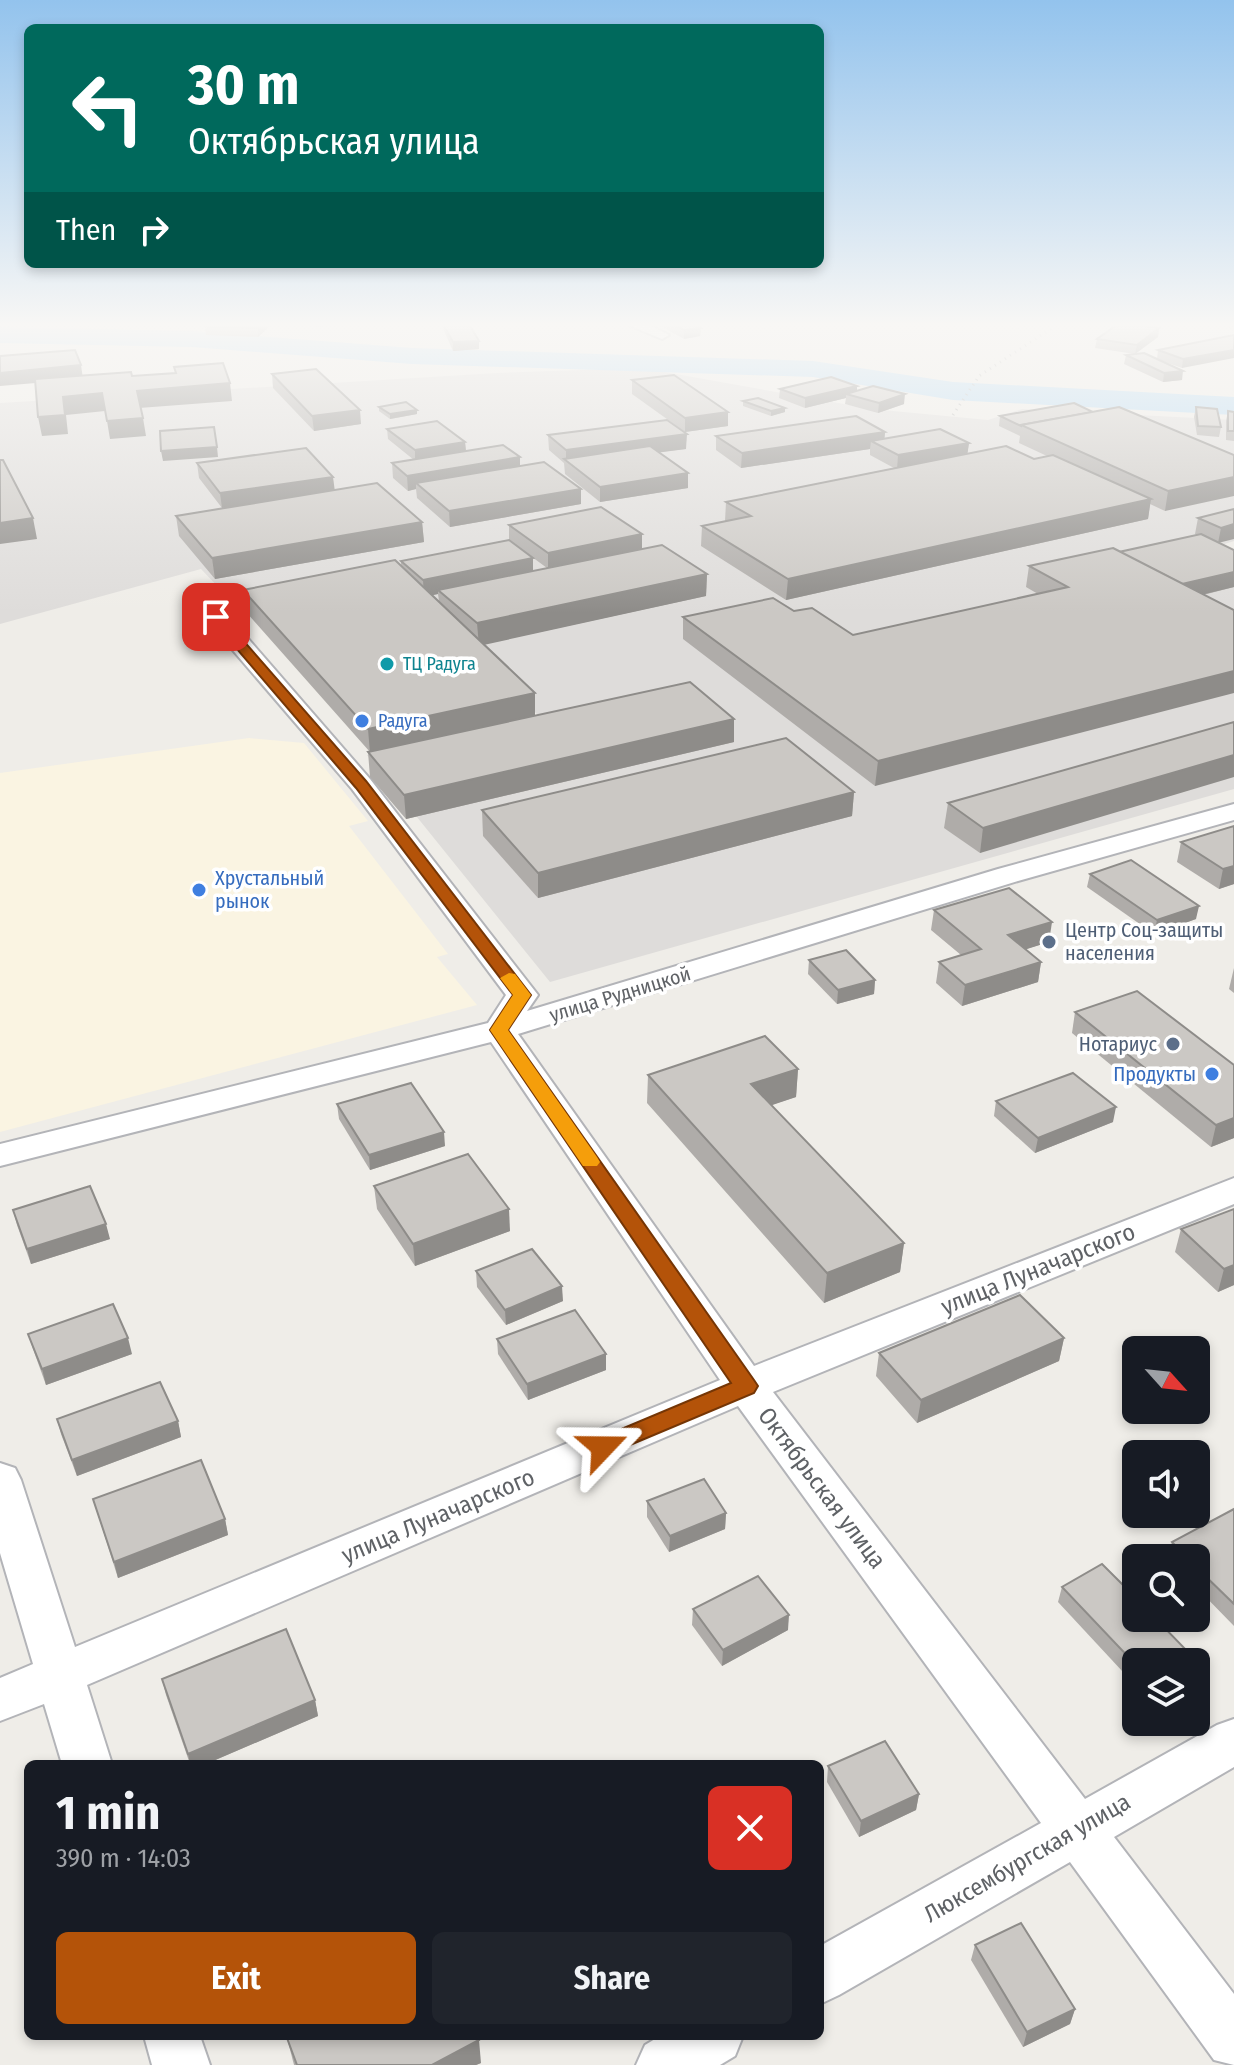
<!DOCTYPE html>
<meta charset="utf-8">
<style>
body{margin:0;font-family:"Fira Sans Condensed",sans-serif;background:#20242c;color:#f1f3f6;height:100vh;display:flex;flex-direction:column;font-size:30px;white-space:nowrap}
*{box-sizing:border-box;margin:0}
p{font-size:26px;color:#9ea1a6}
.icon{flex:none;width:44px;height:44px;fill:none;stroke:currentColor;stroke-width:2;stroke-linecap:round;stroke-linejoin:round}
.map{position:relative;flex:1;overflow:hidden}
.details{position:absolute;left:24px;top:1760px;width:800px;height:280px;display:flex;flex-direction:column;background:#171b24;border-radius:12px;box-shadow:0 4px 12px #0003}
.details>*{flex:none}
.banner{position:absolute;left:24px;top:24px;width:800px;height:244px;border-radius:12px;box-shadow:0 4px 12px #0003;background:#00695c;color:#fff;overflow:hidden}
.needle{width:52px;rotate:117deg}
.controls{position:absolute;left:1122px;top:1336px;display:grid;gap:16px}
.controls a{display:grid;place-items:center;width:88px;height:88px;border-radius:12px;background:#171b24;box-shadow:0 4px 12px #0003;font-size:40px}
.pin{position:absolute;display:grid;place-items:center;width:68px;height:68px;color:#fff;margin:-34px;border-radius:16px;box-shadow:0 4px 12px #0006}
.me{position:absolute;width:88px;margin:-44px;rotate:67deg;stroke-linejoin:round;filter:drop-shadow(0 0 6px #0008)}
.turn{display:flex;align-items:center;gap:28px;height:168px;padding:0 32px;font-size:36px}
.turn .icon{width:104px;height:104px;stroke-width:2.5}
.turn b{display:block;font-size:56px;line-height:68px}
.then{display:flex;align-items:center;height:76px;padding:0 32px;background:#0003;gap:16px;font-size:30px}
.round{display:grid;place-items:center;flex:none;width:84px;height:84px;border-radius:12px;background:#20242c}
.summary{display:flex;align-items:center;justify-content:space-between;height:136px;padding:0 32px}
h1{font-size:48px;font-weight:700;line-height:60px}
.primary-button{display:flex;gap:16px;margin-top:auto;padding:16px 32px}
.primary-button a{flex:1;height:92px;border-radius:12px;background:#b45309;color:#fff;font-size:32px;font-weight:700;line-height:92px;text-align:center}
.primary-button a+a{background:#20242c;color:#f1f3f6}
.map>svg:first-child{display:block}
.commercial{fill:#faf4e2}
.industrial{fill:#dedcda}
.lines{fill:none;stroke-linecap:round;stroke-linejoin:round}
.river{fill:#b3d9f4;fill-rule:evenodd}
.street-casing{stroke:#b3b4b8;stroke-width:4}
.street{fill:#fff;fill-rule:evenodd}
.rail{stroke:#b3b4b4;stroke-width:3;stroke-dasharray:1 5;stroke-linecap:butt}
.wall{fill:#afaca9;fill-rule:evenodd}
.shaded-wall{fill:#8e8c89}
.building{fill:#cbc8c4;stroke:#8e8c89;stroke-width:2}
.route{fill:#b45309;stroke:#753606;stroke-width:2}
.slow{fill:#f59e0b}
.culture-dot{fill:#0f9aa8;stroke:#fff;stroke-width:3}
.shop-dot{fill:#3f7fe0;stroke:#fff;stroke-width:3}
.service-dot{fill:#5c6f8a;stroke:#fff;stroke-width:3}
.labels{text-anchor:middle;dominant-baseline:central;stroke-width:7;stroke-linejoin:round;paint-order:stroke}
.far-culture-label{font-size:18px;fill:#0d838f;stroke:#fff;text-anchor:start}
.far-shop-label{font-size:18px;fill:#366cbe;stroke:#fff;text-anchor:start}
.shop-label{font-size:20px;fill:#366cbe;stroke:#fff;text-anchor:start}
.service-label{font-size:20px;fill:#4e5e75;stroke:#fff;text-anchor:start}
.street-label{font-size:20px;fill:#5f6266;stroke:#fff}
.near-street-label{font-size:24px;fill:#5f6266;stroke:#fff}
</style>
<div class="map">
<svg width="1234" height="2065" viewBox="0 0 1234 2065">
<rect width="100%" height="100%" fill="#efede8"/>
<path class="commercial" d="M249 738 304 743 368 821 349 826 448 954 437 957 477 1005 0 1132V773Z"/>
<path class="industrial" d="M642 368 872 409 988 420 1022 409 1234 420V541L1215 547 1234 559V789L550 982 367 755 540 717 399 580 241 611 201 569 0 624V403L497 373Z"/>
<g class="lines">
<path class="river" d="M0 327 192 331 412 348 813 361 953 382 1234 397V415L953 400 813 377 412 364 192 347 0 343Z"/>
<defs>
<g id="street">
<path d="M626 324H647L669 335 662 339Z"/>
<path d="M196 587 204 588 370 779 538 995 527 1011 998 869 1234 804V820L1018 881 518 1034 754 1366 1234 1178V1204L773 1392 1085 1799 1217 1725 1234 1719V1767L1114 1837 1234 1994V2065L1214 2060 1070 1862 839 1995 820 2004V1946L1041 1823 738 1406 87 1685 112 1764H62L44 1704 0 1721V1678L33 1664 0 1553V1463L15 1468 21 1480 75 1647 720 1380 491 1042 0 1166V1144L488 1023 506 995 352 789 188 598 185 593Z"/>
<path d="M144 2036H200L210 2065H152Z"/>
<path d="M660 2036H743L735 2056 720 2065H636L645 2045Z"/>
</g>
</defs>
<use href="#street" class="street-casing"/>
<use href="#street" class="street"/>
<g class="rail">
<path d="M1218 324 1234 329"/>
<path d="M953 415 979 376 1058 324"/>
</g>
</g>
<g class="wall">
<path d="M315 324H334V326L315 327Z"/>
<path d="M441 324H469L479 349 453 351Z"/>
<path d="M694 324 701 328 700 336 684 339 659 325Z"/>
<path d="M205 326 269 327 258 337 206 335Z"/>
<path d="M1159 328 1158 337 1135 354 1095 348 1097 339Z"/>
<path d="M1234 335 1182 368 1162 361 1182 380 1163 382 1124 364 1126 355 1157 359 1158 350Z"/>
<path d="M272 374 361 424 314 431 273 388Z"/>
<path d="M632 380 728 412V426L685 432 632 394Z"/>
<path d="M780 389 857 391 904 404 878 413 845 404 846 398 805 408 779 398Z"/>
<path d="M743 401 785 408V412L771 416 743 406Z"/>
<path d="M379 407 417 414 390 419 379 411Z"/>
<path d="M1196 407 1221 427 1219 437 1197 435 1194 417Z"/>
<path d="M1228 411 1234 412V441L1226 440V421Z"/>
<path d="M1093 412 1234 455 1165 511 1150 504 1148 519 786 600 701 546 702 526 725 521 726 502 894 468 870 455V449L741 468 716 450V436L885 432 884 438 969 443 967 454 1034 459 1047 456 1019 443 1020 436 999 426 1000 416Z"/>
<path d="M387 429 465 442 466 451 520 457V466L581 504 450 527 417 498 416 489 408 491 393 478 392 463 414 460 388 439Z"/>
<path d="M548 435 686 449 659 452 688 488 600 502 565 474 564 463 549 450Z"/>
<path d="M197 463 334 490 422 522 424 542 215 579 179 536 176 516 222 508 199 478Z"/>
<path d="M1234 509 1219 543 1234 550V587L1203 595 875 786 683 639V617L794 611 853 635 1038 594 1026 587 1029 566 1119 552 1197 535 1195 534 1198 518Z"/>
<path d="M509 525 642 549 707 574 706 596 484 644 535 693V716L734 719V742L406 819 370 777 368 752H370L246 612 243 590 401 566V561L533 571 547 568 509 540ZM438 594 439 601 432 595Z"/>
<path d="M1234 722 980 853 944 828 948 803Z"/>
<path d="M854 792 852 816 538 898 483 836 482 810Z"/>
<path d="M1234 826V884L1219 889 1177 862 1181 842Z"/>
<path d="M1090 874 1196 919 1154 934 1087 887Z"/>
<path d="M934 910 1049 942 1026 949 1041 962 1038 982 962 1006 936 983 939 962 961 955 931 930Z"/>
<path d="M809 960 875 980 874 994 837 1004 808 974Z"/>
<path d="M1234 968V993L1229 989Z"/>
<path d="M1075 1012 1234 1065V1138L1211 1147 1072 1033Z"/>
<path d="M798 1069 796 1097 771 1105 904 1243 900 1272 824 1303 647 1103 648 1075Z"/>
<path d="M996 1101 1113 1122 1035 1153 994 1116Z"/>
<path d="M337 1104 445 1146 370 1170 339 1119Z"/>
<path d="M374 1186 510 1231 415 1266 377 1209Z"/>
<path d="M1234 1209V1285L1218 1292 1175 1252 1181 1229Z"/>
<path d="M13 1210 110 1239 31 1264 17 1225Z"/>
<path d="M476 1271 563 1301 506 1325 477 1287Z"/>
<path d="M28 1334 132 1354 46 1385 33 1349Z"/>
<path d="M1064 1338 1059 1361 917 1423 876 1376 879 1353Z"/>
<path d="M497 1339 606 1370 528 1400 498 1354Z"/>
<path d="M57 1419 178 1421 181 1437 77 1476 61 1434Z"/>
<path d="M93 1499 225 1519 228 1535 118 1578Z"/>
<path d="M647 1501 726 1513 725 1529 669 1552 647 1517Z"/>
<path d="M1234 1509V1626L1196 1587V1558H1167L1172 1542Z"/>
<path d="M1062 1587 1136 1662V1686L1058 1602Z"/>
<path d="M693 1609 788 1630 722 1666 692 1625Z"/>
<path d="M162 1679 315 1700 318 1716 206 1764H190L166 1695Z"/>
<path d="M828 1766 919 1794 916 1810 859 1837 827 1782Z"/>
<path d="M975 1945 1075 2009 1070 2024 1023 2047 971 1960Z"/>
<path d="M287 2038 481 2063 476 2065H294Z"/>
</g>
<g class="shaded-wall">
<path d="M116 324H154L116 326Z"/>
<path d="M262 324H269V327L258 337V328Z"/>
<path d="M701 328 700 336 684 339V330Z"/>
<path d="M1159 328 1158 337 1135 354 1137 345Z"/>
<path d="M479 341V349L453 351V342Z"/>
<path d="M1234 350V358L1182 368 1183 359Z"/>
<path d="M81 365 83 379 0 386V373Z"/>
<path d="M1183 371 1182 380 1163 382 1164 373Z"/>
<path d="M230 383 232 401 139 408 137 391Z"/>
<path d="M857 386V395L846 394V398L805 408V398Z"/>
<path d="M102 393 105 411 66 415 68 434 42 436 38 417 63 397Z"/>
<path d="M905 394 904 404 878 413 879 403Z"/>
<path d="M785 408V412L771 416V411Z"/>
<path d="M360 410 361 424 314 431 312 416Z"/>
<path d="M417 410V414L390 419V414Z"/>
<path d="M728 412V426L685 432V418Z"/>
<path d="M143 418 146 436 110 439 107 421Z"/>
<path d="M885 432 884 447 871 441 870 449 741 468 742 453Z"/>
<path d="M687 434 686 449 571 464 566 460V450Z"/>
<path d="M465 442 466 452 415 460V450Z"/>
<path d="M969 443 967 457 897 470 898 455Z"/>
<path d="M217 447 218 457 163 461 161 451Z"/>
<path d="M520 457V472L416 483V489L408 491 407 476Z"/>
<path d="M688 473V488L600 502V487Z"/>
<path d="M333 477 335 492 222 508 220 493Z"/>
<path d="M1234 477V496L1165 511 1168 491Z"/>
<path d="M581 489V504L450 527 449 511Z"/>
<path d="M1151 499 1148 519 786 600 788 579Z"/>
<path d="M33 518 37 539 0 544V523Z"/>
<path d="M422 522 424 542 215 579 212 558Z"/>
<path d="M1234 524V539L1218 543 1221 528Z"/>
<path d="M642 534V550L548 569V553Z"/>
<path d="M533 558V574L438 590V594L424 597 423 580Z"/>
<path d="M1234 572V587L1172 602 1175 585Z"/>
<path d="M707 574 706 596 479 646 477 623Z"/>
<path d="M1234 671V693L875 786 878 761Z"/>
<path d="M535 693V716L370 753 368 729Z"/>
<path d="M734 719V742L406 819 404 795Z"/>
<path d="M1234 755V777L980 853 983 828Z"/>
<path d="M854 792 852 816 538 898V873Z"/>
<path d="M1234 866V884L1219 889 1223 869Z"/>
<path d="M1199 906 1196 919 1154 934 1157 920Z"/>
<path d="M1052 922 1049 942 1005 956 1008 935Z"/>
<path d="M1041 962 1038 982 962 1006 965 985Z"/>
<path d="M875 980 874 994 837 1004 838 990Z"/>
<path d="M798 1069 796 1097 749 1113 751 1084Z"/>
<path d="M1116 1107 1113 1122 1035 1153 1038 1138Z"/>
<path d="M1234 1118V1138L1211 1147 1216 1125Z"/>
<path d="M444 1132 445 1146 370 1170 369 1155Z"/>
<path d="M509 1209 510 1231 415 1266 413 1244Z"/>
<path d="M106 1224 110 1239 31 1264 27 1249Z"/>
<path d="M904 1243 900 1272 824 1303 827 1273Z"/>
<path d="M1234 1265V1285L1218 1292 1224 1269Z"/>
<path d="M562 1286 563 1301 506 1325 505 1310Z"/>
<path d="M128 1338 132 1354 46 1385 42 1369Z"/>
<path d="M1064 1338 1059 1361 917 1423 921 1400Z"/>
<path d="M606 1354V1370L528 1400 527 1384Z"/>
<path d="M178 1421 181 1437 77 1476 72 1460Z"/>
<path d="M726 1513 725 1529 669 1552 670 1536Z"/>
<path d="M225 1519 228 1535 118 1578 114 1562Z"/>
<path d="M789 1615 788 1630 722 1666 723 1650Z"/>
<path d="M315 1700 318 1716 206 1764H190L188 1754Z"/>
<path d="M919 1794 916 1810 859 1837 861 1821Z"/>
<path d="M1075 2009 1070 2024 1023 2047 1027 2032Z"/>
<path d="M479 2040 481 2063 476 2065H432Z"/>
</g>
<g class="building">
<path d="M207 324H262L258 328 205 326Z"/>
<path d="M443 324H469L479 341 453 342Z"/>
<path d="M674 324H694L701 328 684 330Z"/>
<path d="M1118 324H1131L1159 328 1137 345 1097 339Z"/>
<path d="M1234 335V350L1183 359 1158 350Z"/>
<path d="M75 350 81 365 0 373V356Z"/>
<path d="M1144 353 1183 371 1164 373 1126 355Z"/>
<path d="M223 363 230 383 137 391 143 418 107 421 102 393 63 397 65 415 38 417 35 379 131 372 132 376 176 373 174 367Z"/>
<path d="M316 369 360 410 312 416 272 374Z"/>
<path d="M674 375 728 412 685 418 632 380Z"/>
<path d="M831 377 857 386 805 398 780 389Z"/>
<path d="M873 386 905 394 879 403 846 394Z"/>
<path d="M758 398 785 408 771 411 743 401Z"/>
<path d="M406 402 417 410 390 414 379 407Z"/>
<path d="M1074 403 1093 412 1021 425V426L1000 416Z"/>
<path d="M1119 407 1234 455V477L1168 491 1021 425Z"/>
<path d="M1196 407 1217 409 1221 427 1198 426Z"/>
<path d="M1228 411 1234 412V431H1228Z"/>
<path d="M856 416 885 432 742 453 716 436Z"/>
<path d="M667 420 687 434 566 450 548 435Z"/>
<path d="M437 421 465 442 415 450 387 429Z"/>
<path d="M214 427 217 447 161 451 160 431Z"/>
<path d="M940 429 969 443 898 455 871 441Z"/>
<path d="M503 445 520 457 407 476 392 463Z"/>
<path d="M650 446 688 473 600 487 564 459Z"/>
<path d="M1006 446 1034 459 1053 455 1151 499 788 579 702 526 751 516 726 502Z"/>
<path d="M306 448 333 477 220 493 197 463Z"/>
<path d="M0 460H3L33 518 0 523Z"/>
<path d="M544 462 581 489 449 511 416 483Z"/>
<path d="M377 483 422 522 212 558 176 516Z"/>
<path d="M601 507 642 534 548 553 509 525Z"/>
<path d="M1234 509V524L1221 528 1198 518Z"/>
<path d="M1201 534 1234 550V572L1182 584 1119 552Z"/>
<path d="M509 540 533 558 423 580 401 561Z"/>
<path d="M662 545 707 574 477 623 438 590Z"/>
<path d="M1113 548 1234 610V671L878 761 683 617 773 598 794 611 812 608 853 635 1068 587 1029 566Z"/>
<path d="M395 560 535 693 368 729 243 590Z"/>
<path d="M690 682 734 719 404 795 368 752Z"/>
<path d="M1234 722V755L983 828 948 803Z"/>
<path d="M786 738 854 792 538 873 482 810Z"/>
<path d="M1234 826V866L1223 869 1181 842Z"/>
<path d="M1131 860 1199 906 1157 920 1090 874Z"/>
<path d="M1009 888 1052 922 1008 935 1041 962 965 985 939 962 981 949 934 910Z"/>
<path d="M846 950 875 980 838 990 809 960Z"/>
<path d="M1137 991 1234 1065V1118L1216 1125 1075 1012Z"/>
<path d="M765 1036 798 1069 751 1084 904 1243 827 1273 648 1075Z"/>
<path d="M1073 1073 1116 1107 1038 1138 996 1101Z"/>
<path d="M411 1083 444 1132 369 1155 337 1104Z"/>
<path d="M468 1154 509 1209 413 1244 374 1186Z"/>
<path d="M90 1186 106 1224 27 1249 13 1210Z"/>
<path d="M1234 1209V1265L1224 1269 1181 1229Z"/>
<path d="M532 1249 562 1286 505 1310 476 1271Z"/>
<path d="M1020 1295 1064 1338 921 1400 879 1353Z"/>
<path d="M113 1304 128 1338 42 1369 28 1334Z"/>
<path d="M575 1310 606 1354 527 1384 497 1339Z"/>
<path d="M160 1382 178 1421 72 1460 57 1419Z"/>
<path d="M201 1460 225 1519 114 1562 93 1499Z"/>
<path d="M704 1479 726 1513 670 1536 647 1501Z"/>
<path d="M1234 1509V1604L1196 1567V1558H1187L1172 1542Z"/>
<path d="M1102 1564 1136 1598V1618H1155L1193 1657 1186 1662H1136V1665L1062 1587Z"/>
<path d="M758 1576 789 1615 723 1650 693 1609Z"/>
<path d="M286 1629 315 1700 188 1754 162 1679Z"/>
<path d="M885 1741 919 1794 861 1821 828 1766Z"/>
<path d="M1021 1923 1075 2009 1027 2032 975 1945Z"/>
<path d="M291 2036H477L479 2040 432 2065H297L287 2038Z"/>
</g>
<linearGradient id="sky" x2="0" y2="1"><stop stop-color="#93c3ed"/><stop offset="0.53" stop-color="#f8f7f5"/><stop offset="1" stop-color="#f8f7f5" stop-opacity="0"/></linearGradient>
<rect width="1234" height="613" fill="url(#sky)"/>
<path class="route" d="M216 613 221 615 366 781 531 995 508 1030 754 1380 758 1386 754 1393 611 1453 603 1456 595 1453 591 1447 595 1440 731 1383 490 1030 513 995 356 788 212 620 210 617Z"/>
<path class="slow" d="M509 973 515 974 531 995 508 1030 597 1157 600 1162 597 1166H583L490 1030 513 995 500 978Z"/>
<circle class="culture-dot" cx="387" cy="664" r="8"/>
<g class="shop-dot">
<circle cx="362" cy="721" r="8"/>
<circle cx="199" cy="890" r="8"/>
<circle cx="1212" cy="1074" r="8"/>
</g>
<g class="service-dot">
<circle cx="1049" cy="942" r="8"/>
<circle cx="1173" cy="1044" r="8"/>
</g>
<g class="labels">
<g class="far-culture-label">
<text x="403" y="664">ТЦ Радуга</text>
</g>
<g class="far-shop-label">
<text x="378" y="721">Радуга</text>
</g>
<g class="shop-label">
<text x="215" y="878">Хрустальный<tspan x="215" dy="23">рынок</tspan></text>
<text x="1196" y="1074" text-anchor="end">Продукты</text>
</g>
<g class="service-label">
<text x="1065" y="930">Центр Соц-защиты<tspan x="1065" dy="23">населения</tspan></text>
<text x="1157" y="1044" text-anchor="end">Нотариус</text>
</g>
<g class="street-label">
<text transform="translate(620 994) rotate(-17)">улица Рудницкой</text>
</g>
<g class="near-street-label">
<text transform="translate(1038 1269) rotate(-22)">улица Луначарского</text>
<text transform="translate(822 1488) rotate(53)">Октябрьская улица</text>
<text transform="translate(438 1516) rotate(-23)">улица Луначарского</text>
<text transform="translate(1027 1858) rotate(-30)">Люксембургская улица</text>
</g>
</g>
</svg>
<div class="controls">
<a><svg class="needle" viewBox="-14 -14 28 28"><path d="M0-13l5 13h-10z" fill="#e53935"/><path d="M0 13l5-13h-10z" fill="#9ea1a6"/></svg></a>
<a><svg class="icon" aria-label="sound" viewBox="0 0 24 24"><path d="M4 9h4l5-4v14l-5-4H4zM17 9q2 3 0 6"/></svg></a>
<a><svg class="icon" aria-label="search" viewBox="0 0 24 24"><circle cx="10" cy="10" r="6"/><path d="M15 15l6 6"/></svg></a>
<a><svg class="icon" aria-label="layers" viewBox="0 0 24 24"><path d="M12 4l9 5-9 5-9-5zM3 14l9 5 9-5"/></svg></a>
</div>
<div class="pin" style="left:216px;top:617px;background:#d93025"><svg class="icon" aria-label="arrive" viewBox="0 0 24 24"><path d="M6 21V4h12l-3 4 3 4H6"/></svg></div>
<svg class="me" style="left:603px;top:1447px" viewBox="-20 -20 40 40"><path d="M0-17L14 15 0 8-14 15z" fill="#b45309" stroke="#fff" stroke-width="4"/></svg>
<div class="banner">
<div class="turn"><svg class="icon" aria-label="left" viewBox="0 0 24 24"><path d="M17 20v-9H6M10 6l-5 5 5 5"/></svg><div><b>30 m</b>Октябрьская улица</div></div>
<div class="then">Then<svg class="icon" aria-label="right" viewBox="0 0 24 24"><path d="M7 20v-9h11M14 6l5 5-5 5"/></svg></div>
</div>
<section class="details">
<div class="summary"><div><h1>1 min</h1><p>390 m · 14:03</p></div><a class="round" style="background:#d93025;color:#fff"><svg class="icon" aria-label="close" viewBox="0 0 24 24"><path d="M6 6l12 12M18 6L6 18"/></svg></a></div>
<div class="primary-button"><a>Exit</a><a>Share</a></div>
</section>
</div>
